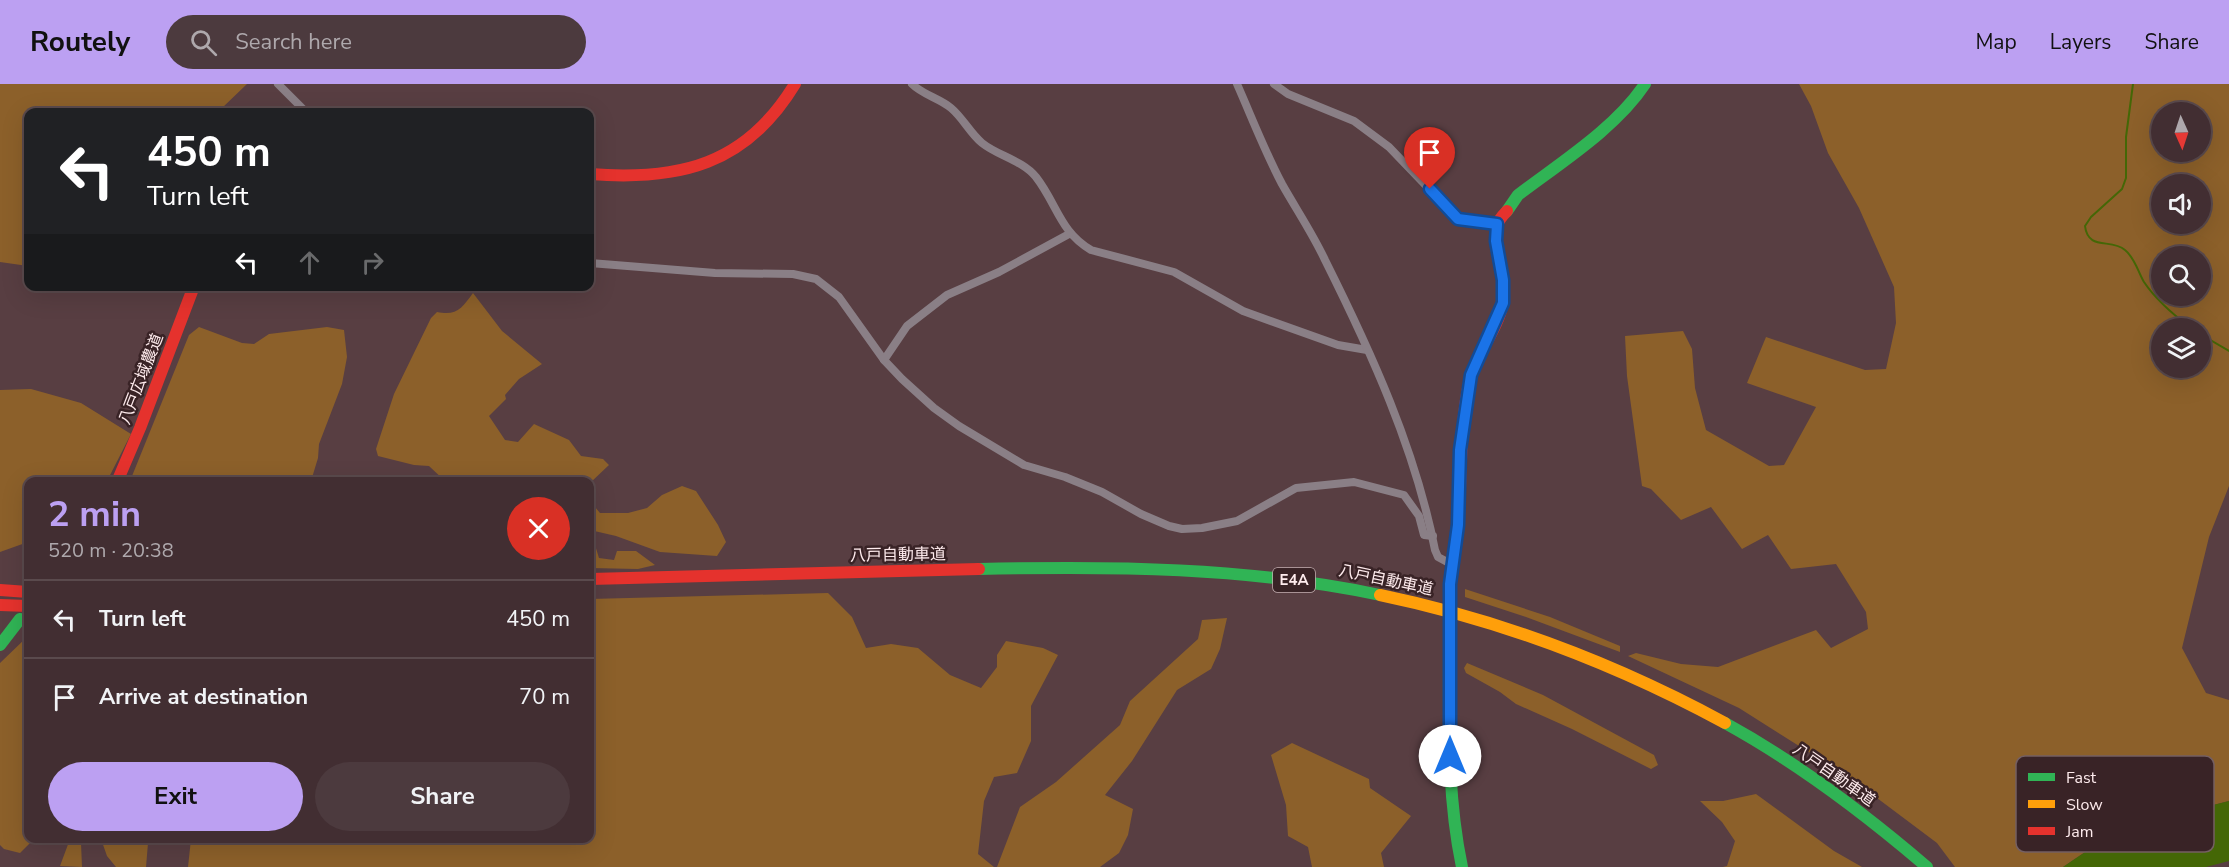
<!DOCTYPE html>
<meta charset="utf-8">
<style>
body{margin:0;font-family:"Nunito Sans","Noto Sans JP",sans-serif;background:#4c3a3e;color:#f1f3f6;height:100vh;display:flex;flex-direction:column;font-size:22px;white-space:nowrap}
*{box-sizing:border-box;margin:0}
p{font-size:20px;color:#aea8ac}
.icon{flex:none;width:33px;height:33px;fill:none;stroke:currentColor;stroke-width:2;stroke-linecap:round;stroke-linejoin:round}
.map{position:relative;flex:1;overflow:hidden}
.sheet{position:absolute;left:24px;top:393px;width:570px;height:366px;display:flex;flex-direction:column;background:#422e32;border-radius:12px;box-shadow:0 6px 24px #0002,0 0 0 2px #5a4a4d}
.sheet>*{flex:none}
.banner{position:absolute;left:24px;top:24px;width:570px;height:183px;border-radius:12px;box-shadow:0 6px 24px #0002,0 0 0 2px #5a4a4d;background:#202124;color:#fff;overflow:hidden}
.needle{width:39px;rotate:177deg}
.buttons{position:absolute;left:2151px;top:18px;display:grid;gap:12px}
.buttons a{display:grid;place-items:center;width:60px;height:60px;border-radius:50%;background:#422e32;box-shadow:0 6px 24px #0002,0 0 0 2px #5a4a4d;font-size:30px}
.pin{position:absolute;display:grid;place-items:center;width:51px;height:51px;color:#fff;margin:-62px -26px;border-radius:50% 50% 50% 0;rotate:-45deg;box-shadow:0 0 6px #0007}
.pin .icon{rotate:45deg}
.me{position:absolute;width:66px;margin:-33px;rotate:0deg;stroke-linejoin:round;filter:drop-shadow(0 0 4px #0008)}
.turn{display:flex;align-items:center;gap:21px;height:126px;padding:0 24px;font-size:27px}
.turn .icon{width:78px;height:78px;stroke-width:2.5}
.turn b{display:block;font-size:42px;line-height:51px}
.lanes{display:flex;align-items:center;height:57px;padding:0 24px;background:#0003;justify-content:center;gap:30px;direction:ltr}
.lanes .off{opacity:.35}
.round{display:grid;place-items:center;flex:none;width:63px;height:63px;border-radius:32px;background:#4c3a3e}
.head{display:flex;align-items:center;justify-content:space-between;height:102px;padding:0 24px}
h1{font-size:36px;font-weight:700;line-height:45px;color:#bca0f2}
.button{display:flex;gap:12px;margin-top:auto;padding:12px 24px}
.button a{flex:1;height:69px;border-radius:36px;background:#bca0f2;color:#111;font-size:24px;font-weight:700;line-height:69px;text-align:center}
.button a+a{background:#4c3a3e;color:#f1f3f6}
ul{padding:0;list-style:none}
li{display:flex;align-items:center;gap:18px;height:78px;padding:0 24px;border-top:2px solid #5a4a4d}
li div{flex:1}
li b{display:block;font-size:22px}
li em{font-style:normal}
header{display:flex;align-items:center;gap:36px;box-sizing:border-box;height:84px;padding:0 30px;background:#bca0f2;color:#111}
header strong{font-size:28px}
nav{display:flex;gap:33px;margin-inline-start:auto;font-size:21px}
.search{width:420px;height:54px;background:#4c3a3e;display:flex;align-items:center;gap:15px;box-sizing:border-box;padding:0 21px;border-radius:33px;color:#aea8ac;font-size:22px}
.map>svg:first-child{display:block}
.forest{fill:#8c602a;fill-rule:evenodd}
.water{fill:#446706}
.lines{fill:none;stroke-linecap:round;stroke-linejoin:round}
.stream{stroke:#446706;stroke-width:2}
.street{stroke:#8a7f86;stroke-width:8}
.fast{stroke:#30b455;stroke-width:12}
.slow{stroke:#ff9f0a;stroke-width:12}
.jam{stroke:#e5322d;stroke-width:12}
.fast-bridge{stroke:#30b455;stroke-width:12}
.route-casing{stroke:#114b97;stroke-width:15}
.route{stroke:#1a73e8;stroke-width:10}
.labels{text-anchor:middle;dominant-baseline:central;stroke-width:5;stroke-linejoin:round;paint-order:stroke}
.shield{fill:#392326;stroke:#c3afb1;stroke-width:1.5}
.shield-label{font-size:15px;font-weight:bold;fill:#feebed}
.street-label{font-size:16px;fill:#feebed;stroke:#392326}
.key{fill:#392326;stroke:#745f62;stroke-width:1.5}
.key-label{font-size:16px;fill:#feebed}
</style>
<header>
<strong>Routely</strong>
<div class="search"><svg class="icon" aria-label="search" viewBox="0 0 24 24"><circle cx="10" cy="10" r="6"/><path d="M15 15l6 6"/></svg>Search here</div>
<nav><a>Map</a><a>Layers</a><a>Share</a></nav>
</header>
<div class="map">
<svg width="2229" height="783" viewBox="0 0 2229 783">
<rect width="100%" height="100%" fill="#583e42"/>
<g class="forest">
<path d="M0 0H247L222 24 223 28H28V182L0 178Z"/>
<path d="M1799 0H2229V402L2209 453 2182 564 2206 609 2229 616V717L2170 732 2122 731 2091 764 2063 783H1955L1937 759 1853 696 1739 624 1628 572 1636 569 1681 580 1718 583 1816 546 1831 564 1868 545 1866 528 1836 480 1791 485 1768 451 1742 465 1711 423 1681 436 1651 405 1642 402 1627 292 1625 252 1683 247 1692 265 1695 304 1706 346 1769 382 1784 381 1816 323 1747 299 1766 253 1865 286 1886 285 1896 239 1894 203 1859 124 1828 69 1811 22ZM2162 28H2200V68H2162ZM2162 100H2200V140H2162ZM2162 172H2200V212H2162ZM2162 244H2200V284H2162Z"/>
<path d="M473 209 502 247 542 280 519 295 505 311 506 315 489 332 505 356 518 358 534 340 569 356 581 372 603 375 609 381 590 399V398L445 397 429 382 414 381 378 372 376 365 394 310 431 234 437 228C457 232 462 224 473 209Z"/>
<path d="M199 243 242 259 254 260 269 250 327 243 344 246 347 273 342 300 319 360 318 374 311 397H130L189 251Z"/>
<path d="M31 305 81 319 131 350 107 397 28 398V458L0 468V306Z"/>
<path d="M682 402 696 407 718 441 726 458 717 472 660 468 616 452 590 446V417L600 429H628L647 424 662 411Z"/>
<path d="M590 459 595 461 599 474 614 476 617 467H636L655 481 638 485 590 484Z"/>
<path d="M1465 505 1550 533 1620 562V568L1526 533 1465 513Z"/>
<path d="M828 509 852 533 866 564 891 560 918 564 950 591 981 604 997 583V571L1006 557 1043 564 1058 571 1031 622V657L1017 689 994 693 984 717 978 770 994 783H188L191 755 590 754V515Z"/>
<path d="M1227 534 1220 565 1211 585 1177 606 1132 677 1105 711 1133 725 1128 751 1119 769 1100 783H997L1020 723 1056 698 1120 641 1130 617 1198 555 1202 536Z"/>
<path d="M27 553H28V754L34 755 20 769 4 765 0 761V579Z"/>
<path d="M1467 579 1543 611 1654 671 1658 681 1651 685 1572 645 1516 620 1500 608 1466 589 1464 584Z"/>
<path d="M1292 659 1369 695 1370 704 1411 732 1381 769 1384 783H1312L1308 763 1288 752 1286 721 1271 671Z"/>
<path d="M1756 710 1834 767 1862 783H1723L1727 782 1735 757 1722 738 1700 717H1723Z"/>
<path d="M70 755H97L81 759 82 783 60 782Z"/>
<path d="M101 755H152L148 759 146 783H116L107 772Z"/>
</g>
<path class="water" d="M2229 717V777L2206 783H2063L2091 764 2122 731 2170 732Z"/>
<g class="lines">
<g class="stream">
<path d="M2133 0 2126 53V94L2122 105 2091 133 2085 142C2088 167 2111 154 2125 166 2135 174 2138 188 2144 198 2156 216 2175 232 2191 244"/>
<path d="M2200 250 2229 267"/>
</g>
<g class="street">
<path d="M278 0 306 28"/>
<path d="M912 0C923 11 939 14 951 24 963 34 970 49 982 59 998 72 1022 76 1036 93 1057 120 1060 148 1091 166L1174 188 1243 227 1338 261 1367 266"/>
<path d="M1237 0C1252 34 1265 68 1282 100 1296 125 1313 150 1325 176 1371 268 1415 364 1435 466L1438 473 1451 480"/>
<path d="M1274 0 1288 10 1354 37 1389 63 1458 135 1497 140"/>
<path d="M590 179 715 189 793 190 816 195 839 213 884 276 902 295 934 324 959 342 1024 381 1065 393 1102 408 1141 430 1169 442 1182 445 1202 444 1237 437 1296 404 1354 398 1404 411 1419 432 1424 451 1433 452"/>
<path d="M884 276 907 242 947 211 999 188 1069 150"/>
</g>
<g class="fast">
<path d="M1507 127 1518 111C1560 79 1616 44 1645 0"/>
<path d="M979 485C1113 482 1247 483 1380 511"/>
<path d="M0 561 20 535"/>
<path d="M1449 568C1449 640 1447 712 1462 783"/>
<path d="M1725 639C1798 679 1864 729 1927 783"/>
</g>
<path class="slow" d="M1380 511C1501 536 1616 580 1725 639"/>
<g class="jam">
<path d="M590 90C679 97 746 81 795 0"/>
<path d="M117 398 140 344 194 202"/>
<path d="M590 495 979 485"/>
<path d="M1450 500C1453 480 1456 461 1458 441 1462 393 1459 346 1469 299 1475 271 1497 248 1503 219 1508 194 1491 168 1497 142 1498 137 1503 131 1507 127"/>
<path d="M0 506 28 508"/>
<path d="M0 521 28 522"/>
</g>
<path class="fast-bridge" d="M1449 568 1450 500"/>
</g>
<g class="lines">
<defs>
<path id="route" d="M1430 105 1458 135 1497 140 1496 157 1503 196V219L1471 291 1460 366 1458 441 1450 500V672"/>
</defs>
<use href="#route" class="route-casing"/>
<use href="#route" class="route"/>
</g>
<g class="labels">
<rect class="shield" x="1273" y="484" width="42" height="24" rx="4.5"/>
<g class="shield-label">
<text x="1294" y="496">E4A</text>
</g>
<g class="street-label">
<text transform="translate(141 295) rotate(-69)">八戸広域農道</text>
<text transform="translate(898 471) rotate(-1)">八戸自動車道</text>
<text transform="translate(1386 496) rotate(12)">八戸自動車道</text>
<text transform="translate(1834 691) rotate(35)">八戸自動車道</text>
</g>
</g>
<rect x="2016" y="672" width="198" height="96" rx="9" class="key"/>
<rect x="2028" y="689" width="27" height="8" fill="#30b455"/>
<rect x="2028" y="716" width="27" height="8" fill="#ff9f0a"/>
<rect x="2028" y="743" width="27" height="8" fill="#e5322d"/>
<g class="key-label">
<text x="2066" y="699">Fast</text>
<text x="2066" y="726">Slow</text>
<text x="2066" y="753">Jam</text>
</g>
</svg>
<div class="buttons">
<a><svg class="needle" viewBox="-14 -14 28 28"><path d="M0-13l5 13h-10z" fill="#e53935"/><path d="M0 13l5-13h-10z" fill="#aea8ac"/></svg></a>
<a><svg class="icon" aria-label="sound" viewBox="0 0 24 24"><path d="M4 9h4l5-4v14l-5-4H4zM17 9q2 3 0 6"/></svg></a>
<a><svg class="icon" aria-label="search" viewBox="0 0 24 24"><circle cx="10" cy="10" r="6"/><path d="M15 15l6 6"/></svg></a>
<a><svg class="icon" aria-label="layers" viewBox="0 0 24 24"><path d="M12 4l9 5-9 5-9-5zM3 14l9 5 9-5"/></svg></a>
</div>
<div class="pin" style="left:1430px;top:105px;background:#d93025"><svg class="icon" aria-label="arrive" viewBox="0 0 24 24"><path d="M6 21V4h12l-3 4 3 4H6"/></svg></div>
<svg class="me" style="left:1450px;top:672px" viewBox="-20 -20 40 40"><circle r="19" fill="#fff"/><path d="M0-13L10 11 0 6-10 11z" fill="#1a73e8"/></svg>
<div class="banner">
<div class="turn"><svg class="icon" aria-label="left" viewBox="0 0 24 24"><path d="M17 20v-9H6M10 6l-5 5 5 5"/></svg><div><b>450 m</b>Turn left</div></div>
<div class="lanes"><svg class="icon" aria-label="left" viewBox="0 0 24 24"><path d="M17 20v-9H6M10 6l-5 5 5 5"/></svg><svg class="icon off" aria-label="ahead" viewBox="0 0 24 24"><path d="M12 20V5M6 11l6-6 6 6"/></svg><svg class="icon off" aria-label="right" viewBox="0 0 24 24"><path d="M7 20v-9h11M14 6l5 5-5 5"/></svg></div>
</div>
<section class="sheet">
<div class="head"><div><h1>2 min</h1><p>520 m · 20:38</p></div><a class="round" style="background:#d93025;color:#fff"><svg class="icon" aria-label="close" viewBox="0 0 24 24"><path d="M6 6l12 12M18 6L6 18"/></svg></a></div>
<ul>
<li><svg class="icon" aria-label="left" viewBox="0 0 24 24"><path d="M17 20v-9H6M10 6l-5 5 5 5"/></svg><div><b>Turn left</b></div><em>450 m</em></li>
<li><svg class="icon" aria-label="arrive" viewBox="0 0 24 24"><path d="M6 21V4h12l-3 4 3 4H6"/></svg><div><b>Arrive at destination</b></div><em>70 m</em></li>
</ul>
<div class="button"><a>Exit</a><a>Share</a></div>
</section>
</div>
